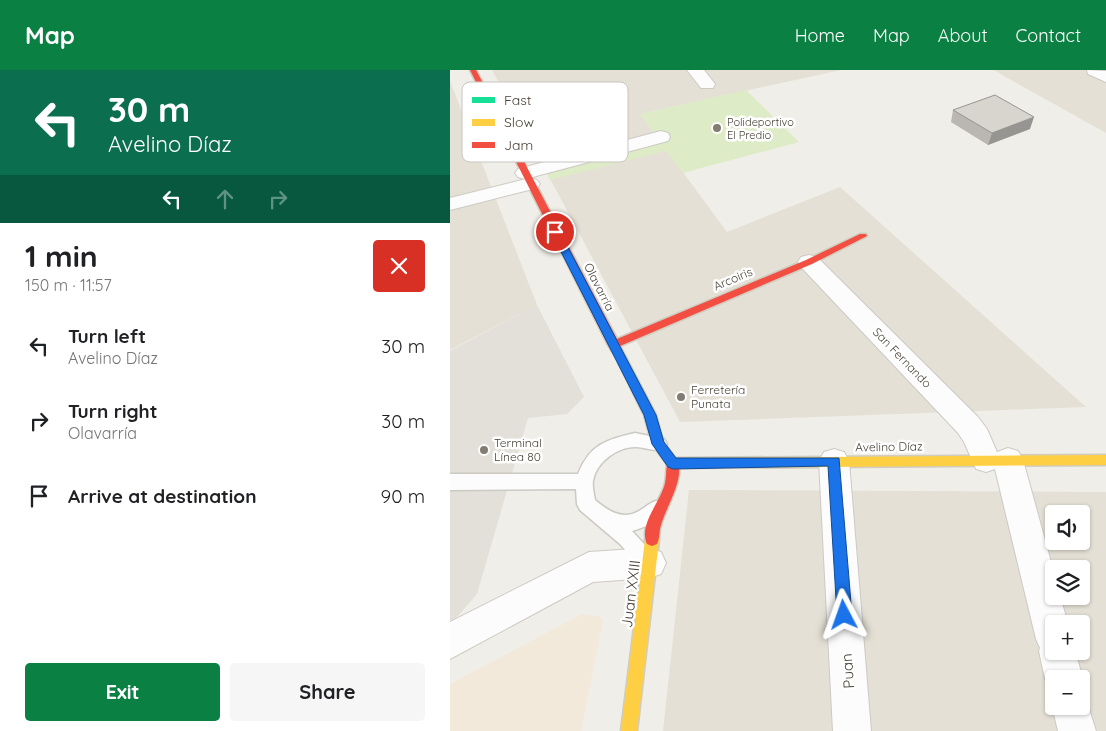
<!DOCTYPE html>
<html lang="en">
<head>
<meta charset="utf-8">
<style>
	:root { --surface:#fff; --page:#f6f6f6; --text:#202124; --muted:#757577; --accent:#0b8043 }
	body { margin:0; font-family:Quicksand,sans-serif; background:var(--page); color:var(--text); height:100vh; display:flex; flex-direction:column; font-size:19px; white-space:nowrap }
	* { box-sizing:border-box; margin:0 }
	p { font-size:16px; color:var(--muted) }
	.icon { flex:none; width:28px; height:28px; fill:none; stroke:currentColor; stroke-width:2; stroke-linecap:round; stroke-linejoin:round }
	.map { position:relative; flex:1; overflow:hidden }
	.panel { display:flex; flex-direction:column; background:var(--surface); width:450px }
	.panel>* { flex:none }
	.top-card { background:#0b6e4f; color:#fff; overflow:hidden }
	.tools { position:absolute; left:595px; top:435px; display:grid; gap:10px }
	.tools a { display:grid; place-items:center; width:45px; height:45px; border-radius:5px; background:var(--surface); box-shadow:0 1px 4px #0004; font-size:25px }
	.pin { position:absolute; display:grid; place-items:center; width:42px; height:42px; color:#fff; margin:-21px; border:2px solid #fff; border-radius:50%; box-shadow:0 1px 5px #0007 }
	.me { position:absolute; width:55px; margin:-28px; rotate:356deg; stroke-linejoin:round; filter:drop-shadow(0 0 4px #0008) }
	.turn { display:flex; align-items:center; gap:18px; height:105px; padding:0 25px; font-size:22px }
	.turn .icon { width:65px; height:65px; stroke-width:2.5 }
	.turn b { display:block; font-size:35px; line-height:42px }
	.lanes { display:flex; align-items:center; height:48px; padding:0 25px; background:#0003; justify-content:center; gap:25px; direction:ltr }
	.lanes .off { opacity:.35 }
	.round { display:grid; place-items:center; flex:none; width:52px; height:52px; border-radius:5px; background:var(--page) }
	.headline { display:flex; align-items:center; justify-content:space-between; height:85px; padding:0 25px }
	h1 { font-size:30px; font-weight:700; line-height:38px }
	.primary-button { display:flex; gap:10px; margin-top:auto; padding:10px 25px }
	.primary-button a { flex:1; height:58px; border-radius:5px; background:var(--accent); color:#fff; font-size:20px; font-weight:700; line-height:58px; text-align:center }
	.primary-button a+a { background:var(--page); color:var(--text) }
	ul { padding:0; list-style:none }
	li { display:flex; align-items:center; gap:15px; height:75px; padding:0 25px }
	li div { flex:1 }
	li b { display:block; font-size:19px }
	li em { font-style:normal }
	header { display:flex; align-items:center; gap:30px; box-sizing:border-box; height:70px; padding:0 25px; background:var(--accent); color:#fff }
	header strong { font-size:24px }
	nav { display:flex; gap:28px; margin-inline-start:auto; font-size:18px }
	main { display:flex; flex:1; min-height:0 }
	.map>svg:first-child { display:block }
	.residential { fill:#e4e0d5; fill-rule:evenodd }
	.commercial { fill:#f3e9da }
	.industrial { fill:#e3dfd9 }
	.green { fill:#ddebc7 }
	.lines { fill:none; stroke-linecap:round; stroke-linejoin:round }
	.lane-casing { stroke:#cccac4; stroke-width:3 }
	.street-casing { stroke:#cccac4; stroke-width:2 }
	.fast-casing { stroke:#d1ccc0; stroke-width:3 }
	.slow-casing { stroke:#d1ccc0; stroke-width:3 }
	.jam-casing { stroke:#d1ccc0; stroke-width:3 }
	.lane { fill:#fdfcfc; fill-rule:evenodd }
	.street { fill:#fdfcfc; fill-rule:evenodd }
	.fast { fill:#16e098; fill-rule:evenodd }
	.slow { fill:#ffcf43; fill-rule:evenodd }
	.jam { fill:#f24e42; fill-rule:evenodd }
	.wall { fill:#bab7b2 }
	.shaded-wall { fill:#979591 }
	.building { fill:#d8d5cf; stroke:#979591 }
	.route { fill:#1a73e8; stroke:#114b97 }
	.poi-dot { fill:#827c73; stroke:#fff; stroke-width:2 }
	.labels { text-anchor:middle; stroke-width:5; stroke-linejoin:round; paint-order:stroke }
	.far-poi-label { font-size:11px; fill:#463f34; stroke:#fff; text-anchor:start }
	.street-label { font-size:12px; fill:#463f34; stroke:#fff }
	.poi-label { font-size:12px; fill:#463f34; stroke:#fff; text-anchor:start }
	.near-street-label { font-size:15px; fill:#463f34; stroke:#fff }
	.key { fill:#fff; stroke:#c8c5c2; stroke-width:1 }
	.key-label { font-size:14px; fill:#463f34 }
</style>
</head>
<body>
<header>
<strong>Map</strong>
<nav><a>Home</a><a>Map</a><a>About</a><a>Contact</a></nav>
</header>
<main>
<section class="panel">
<div class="top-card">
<div class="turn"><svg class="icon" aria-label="left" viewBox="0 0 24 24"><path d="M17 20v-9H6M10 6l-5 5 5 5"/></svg><div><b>30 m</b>Avelino Díaz</div></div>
<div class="lanes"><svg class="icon" aria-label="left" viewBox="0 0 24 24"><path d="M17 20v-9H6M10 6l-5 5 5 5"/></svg><svg class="icon off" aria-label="ahead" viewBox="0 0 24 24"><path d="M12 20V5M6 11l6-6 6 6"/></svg><svg class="icon off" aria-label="right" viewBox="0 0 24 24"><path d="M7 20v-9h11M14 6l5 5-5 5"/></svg></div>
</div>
<div class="headline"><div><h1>1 min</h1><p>150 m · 11:57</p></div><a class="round" style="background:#d93025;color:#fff"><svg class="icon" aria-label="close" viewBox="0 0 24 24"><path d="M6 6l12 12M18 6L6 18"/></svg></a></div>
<ul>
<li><svg class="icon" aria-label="left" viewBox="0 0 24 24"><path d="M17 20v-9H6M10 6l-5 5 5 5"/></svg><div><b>Turn left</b><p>Avelino Díaz</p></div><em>30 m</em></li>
<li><svg class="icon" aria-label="right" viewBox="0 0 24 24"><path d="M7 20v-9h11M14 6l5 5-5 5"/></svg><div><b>Turn right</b><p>Olavarría</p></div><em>30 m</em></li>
<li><svg class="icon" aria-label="arrive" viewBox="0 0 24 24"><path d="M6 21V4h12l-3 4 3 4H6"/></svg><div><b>Arrive at destination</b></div><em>90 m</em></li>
</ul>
<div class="primary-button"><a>Exit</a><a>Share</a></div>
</section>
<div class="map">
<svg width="656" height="661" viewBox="0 0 656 661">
	<rect width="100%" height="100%" fill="#f0eee8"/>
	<g class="residential">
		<path d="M42,0H391L190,44L277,162L390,117L636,337L230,352Z"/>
		<path d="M544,0H656V63L554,6Z"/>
		<path d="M0,11L87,235L0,280Z"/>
		<path d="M239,420L656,422V661H213ZM604,444H631V471H604ZM604,499H631V526H604ZM604,554H631V581H604ZM604,609H631V636H604Z"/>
	</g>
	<path class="commercial" d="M132,544L148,546L153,550L131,661H0V614Z"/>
	<path class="industrial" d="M87,235L134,327L117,344L78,348L27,524L0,555V281Z"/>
	<path class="green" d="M296,20L349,72L233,103L216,81L100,110L95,100L210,71L190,44Z"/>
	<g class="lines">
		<defs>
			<path id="lane" d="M185,363L214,369L217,374L214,379C205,382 197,378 187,377C168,376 146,392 143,411C142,416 144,424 145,430C157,440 172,451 189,441C195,438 199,433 206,431L213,433L215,439C209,452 195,457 182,461L206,487L209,493L206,499L199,502L192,499L170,474L130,440L127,434L126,419L0,420V404H128C140,374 156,370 185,363Z"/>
			<g id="street">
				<path d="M237,0H254L265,14L263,18H251Z"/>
				<path d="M637,0L656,1V12L638,4Z"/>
				<path d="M211,61L218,63L220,67L218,71L75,109L68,107L65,103L68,99Z"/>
				<path d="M80,108L87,110L90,114L87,118L0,140V128Z"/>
				<path d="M359,185L367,187L528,347L537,359L547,382L558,378L568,381L573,390L604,503V526H610L618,554H604V581H625L633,609L631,612V609H604V623L601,622L595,609L589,581L590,578L586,569L545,399L536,402L526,399L514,372L508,363L351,197L348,192L351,187Z"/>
				<path d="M384,379L394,382L399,391L421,661H383L369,391L374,382Z"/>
				<path d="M199,478L211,482L216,493L211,504L199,508L143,512L0,589V552L139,482Z"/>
				<path d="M631,621L634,623L646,661H608L602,636L604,632V636H631Z"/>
			</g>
			<path id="fast" d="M167,276L172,280L206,345L213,372L229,393L227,397L223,398L219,397L202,374L194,345L162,280Z"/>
			<g id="slow">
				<path d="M656,385V395L223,398L219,397L217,393L219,389L223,388Z"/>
				<path d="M202,464L207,466L209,470L187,661H171L195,470L197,466Z"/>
			</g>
			<g id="jam">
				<path d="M20,0H26L167,269L356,190L410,164H416L417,166L362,194L170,276L172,280L171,283H163L158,275Z"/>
				<path d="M223,388L227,389C236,407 216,437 211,455C209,461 210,468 207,474L202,476L197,474C188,454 211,432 215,413C217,405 215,397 219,389Z"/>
			</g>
		</defs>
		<use href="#lane" class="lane-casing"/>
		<use href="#street" class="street-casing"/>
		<use href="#fast" class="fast-casing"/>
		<use href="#slow" class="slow-casing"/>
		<use href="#jam" class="jam-casing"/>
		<use href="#lane" class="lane"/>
		<use href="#street" class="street"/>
		<use href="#fast" class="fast"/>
		<use href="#slow" class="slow"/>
		<use href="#jam" class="jam"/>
	</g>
	<path class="wall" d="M503,40L580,59L538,75L501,52Z"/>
	<path class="shaded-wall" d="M584,47L580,59L538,75L542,63Z"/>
	<path class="building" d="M545,25L584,47L542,63L503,40Z"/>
	<path class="route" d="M105,159L110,162L206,345L214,372L226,388H389L402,545L400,550L394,552L389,550L387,545L378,396L223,399L218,397L202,374L194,345L101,162Z"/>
	<g class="poi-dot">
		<circle cx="267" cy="58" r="5"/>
		<circle cx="231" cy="327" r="5"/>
		<circle cx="34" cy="380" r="5"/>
	</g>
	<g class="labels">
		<g class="far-poi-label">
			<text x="277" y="56">Polideportivo<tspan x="277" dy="13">El Predio</tspan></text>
		</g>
		<g class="street-label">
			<text transform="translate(283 209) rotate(-23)" y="4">Arcoiris</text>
			<text transform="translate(149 217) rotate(63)" y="4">Olavarría</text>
			<text transform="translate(452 288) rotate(46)" y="4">San Fernando</text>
			<text transform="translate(439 377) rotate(-1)" y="4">Avelino Díaz</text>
		</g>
		<g class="poi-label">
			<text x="241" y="324">Ferretería<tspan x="241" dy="14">Punata</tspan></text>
			<text x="44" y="377">Terminal<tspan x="44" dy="14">Línea 80</tspan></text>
		</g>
		<g class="near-street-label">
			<text transform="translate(181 524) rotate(-83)" y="5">Juan XXIII</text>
			<text transform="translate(398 601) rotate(-94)" y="5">Puan</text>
		</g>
	</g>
	<rect x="12" y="12" width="166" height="80" rx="8" class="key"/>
	<rect x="22" y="27" width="23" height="6" fill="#16e098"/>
	<rect x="22" y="49" width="23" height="7" fill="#ffcf43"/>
	<rect x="22" y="72" width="23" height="6" fill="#f24e42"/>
	<g class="key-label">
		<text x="54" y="35">Fast</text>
		<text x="54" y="57">Slow</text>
		<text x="54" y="80">Jam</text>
	</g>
</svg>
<div class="tools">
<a><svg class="icon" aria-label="sound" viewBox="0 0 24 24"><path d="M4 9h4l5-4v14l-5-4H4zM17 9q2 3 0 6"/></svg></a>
<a><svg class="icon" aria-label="layers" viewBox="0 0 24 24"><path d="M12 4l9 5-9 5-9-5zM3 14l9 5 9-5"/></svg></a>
<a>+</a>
<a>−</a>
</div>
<div class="pin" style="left:105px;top:162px;background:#d93025"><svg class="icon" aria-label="arrive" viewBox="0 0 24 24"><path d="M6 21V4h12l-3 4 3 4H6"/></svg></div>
<svg class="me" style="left:394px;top:545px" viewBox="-20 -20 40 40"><path d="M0-17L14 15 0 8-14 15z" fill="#1a73e8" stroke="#fff" stroke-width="4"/></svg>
</div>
</main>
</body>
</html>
